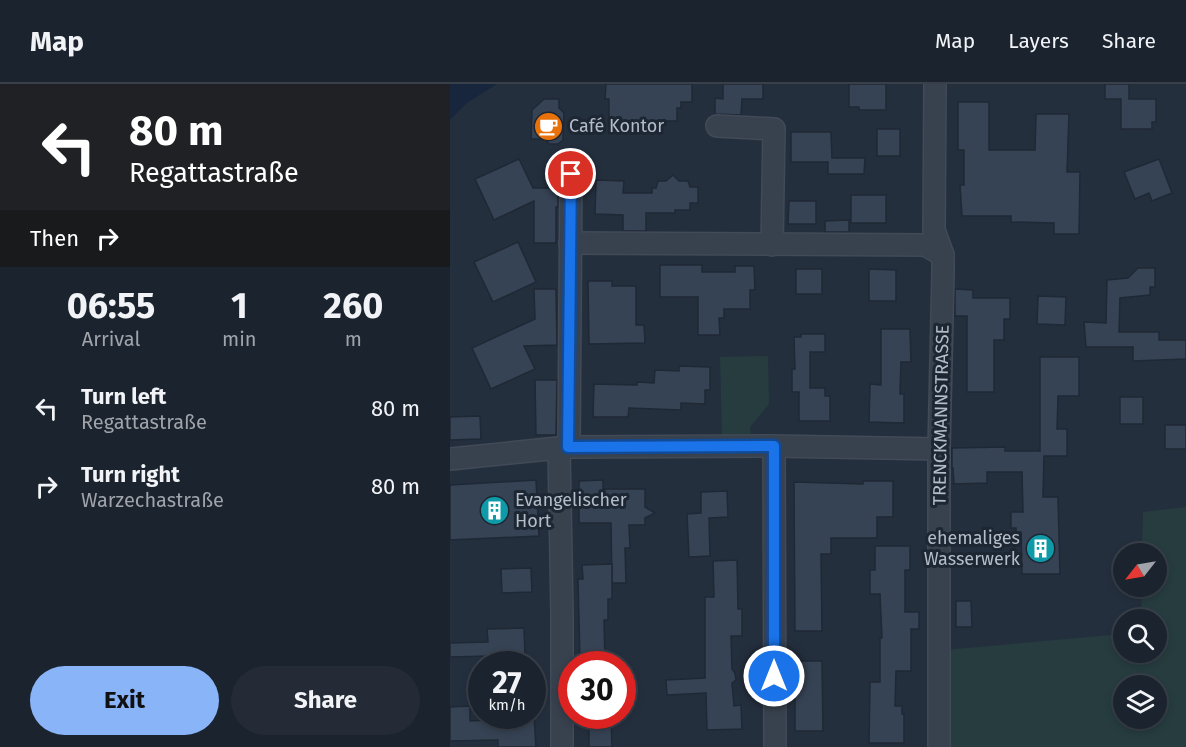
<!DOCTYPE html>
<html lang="en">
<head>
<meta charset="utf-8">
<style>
	:root { --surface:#1b232e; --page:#242b36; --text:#f1f3f6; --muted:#a0a4aa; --line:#39404a; --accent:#8ab4f8 }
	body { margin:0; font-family:"Fira Sans",sans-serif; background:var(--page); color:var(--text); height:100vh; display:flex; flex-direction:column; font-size:22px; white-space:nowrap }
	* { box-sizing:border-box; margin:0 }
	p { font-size:20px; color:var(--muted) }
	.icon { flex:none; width:33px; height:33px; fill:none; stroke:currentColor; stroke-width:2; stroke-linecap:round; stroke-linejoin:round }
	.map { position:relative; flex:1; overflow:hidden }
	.sheet { display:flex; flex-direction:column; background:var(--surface); width:450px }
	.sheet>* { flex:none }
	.top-card { background:#202124; color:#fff; overflow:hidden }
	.needle { width:39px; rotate:239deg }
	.tools { position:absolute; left:663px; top:459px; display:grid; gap:12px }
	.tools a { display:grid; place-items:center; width:54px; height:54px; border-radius:50%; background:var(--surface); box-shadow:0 3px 9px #0003,0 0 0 2px var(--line); font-size:30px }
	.speed { position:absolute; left:18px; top:567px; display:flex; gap:12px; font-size:30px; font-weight:700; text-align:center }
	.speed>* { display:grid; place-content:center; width:78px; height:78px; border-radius:50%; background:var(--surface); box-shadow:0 3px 9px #0003,0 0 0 2px var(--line); line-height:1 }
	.speed small { font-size:15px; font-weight:400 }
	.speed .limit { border:9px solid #d22; background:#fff; color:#111 }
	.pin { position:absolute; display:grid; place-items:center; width:51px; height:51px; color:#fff; margin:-26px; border:3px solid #fff; border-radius:50%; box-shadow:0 2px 6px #0007 }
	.me { position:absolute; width:66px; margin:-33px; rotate:0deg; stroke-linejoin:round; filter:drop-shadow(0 0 4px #0008) }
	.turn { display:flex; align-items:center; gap:21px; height:126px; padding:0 30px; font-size:27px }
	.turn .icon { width:78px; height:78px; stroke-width:2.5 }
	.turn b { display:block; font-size:42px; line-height:51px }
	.then { display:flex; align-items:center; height:57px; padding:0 30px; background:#0003; gap:12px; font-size:22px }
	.eta { display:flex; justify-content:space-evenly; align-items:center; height:102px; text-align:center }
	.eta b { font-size:36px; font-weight:700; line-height:42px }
	.button { display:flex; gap:12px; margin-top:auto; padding:12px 30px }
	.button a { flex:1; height:69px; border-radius:36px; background:var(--accent); color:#111; font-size:24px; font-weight:700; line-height:69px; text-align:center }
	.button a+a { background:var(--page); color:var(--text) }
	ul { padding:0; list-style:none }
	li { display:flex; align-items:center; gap:18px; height:78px; padding:0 30px }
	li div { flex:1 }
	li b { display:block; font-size:22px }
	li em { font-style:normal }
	header { display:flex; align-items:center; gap:36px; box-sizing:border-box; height:84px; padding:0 30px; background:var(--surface); border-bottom:2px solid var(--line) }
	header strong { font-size:28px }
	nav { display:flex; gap:33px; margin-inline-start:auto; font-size:21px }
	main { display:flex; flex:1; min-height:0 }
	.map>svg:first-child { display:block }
	.green { fill:#263c3f; fill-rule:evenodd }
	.water { fill:#17263c }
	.building { fill:#364354; stroke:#1f2835; stroke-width:1.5 }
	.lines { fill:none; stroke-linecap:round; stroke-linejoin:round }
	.minor-casing { stroke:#414a57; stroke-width:24 }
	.minor { stroke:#38414e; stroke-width:21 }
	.route-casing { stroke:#114b97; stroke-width:15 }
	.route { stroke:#1a73e8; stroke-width:10 }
	.labels { text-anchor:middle; stroke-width:6; stroke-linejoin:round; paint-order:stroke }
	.poi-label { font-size:18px; fill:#b4bcc9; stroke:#1d2633; text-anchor:start }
	.street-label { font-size:18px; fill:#b4bcc9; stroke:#1d2633 }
</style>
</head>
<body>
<header>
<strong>Map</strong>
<nav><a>Map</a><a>Layers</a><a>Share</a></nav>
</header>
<main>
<section class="sheet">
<div class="top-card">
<div class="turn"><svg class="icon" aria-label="left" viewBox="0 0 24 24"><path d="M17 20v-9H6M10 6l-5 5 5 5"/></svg><div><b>80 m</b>Regattastraße</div></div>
<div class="then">Then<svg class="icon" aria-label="right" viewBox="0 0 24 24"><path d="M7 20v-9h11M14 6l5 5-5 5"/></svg></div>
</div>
<div class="eta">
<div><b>06:55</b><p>Arrival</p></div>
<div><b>1</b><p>min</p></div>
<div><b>260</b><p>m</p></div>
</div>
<ul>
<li><svg class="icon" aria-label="left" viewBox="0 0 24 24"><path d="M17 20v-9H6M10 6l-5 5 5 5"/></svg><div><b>Turn left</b><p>Regattastraße</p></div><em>80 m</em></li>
<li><svg class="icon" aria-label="right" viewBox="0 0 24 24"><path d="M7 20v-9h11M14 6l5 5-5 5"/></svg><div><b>Turn right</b><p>Warzechastraße</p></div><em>80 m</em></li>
</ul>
<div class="button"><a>Exit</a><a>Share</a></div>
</section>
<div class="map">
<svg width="736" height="663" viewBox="0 0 736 663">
	<rect width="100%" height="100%" fill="#242f3e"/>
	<g class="green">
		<path d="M318,272L319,320L300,343L301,350L272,351L270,273Z"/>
		<path d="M736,423V663H496L495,566L673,550L674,568H706V536L691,535L692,503L706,502V470L692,469L693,428ZM674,602H706V634H674Z"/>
	</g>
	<path class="water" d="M0,0H47L17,19L0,36Z"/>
	<g class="building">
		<path d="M156,0H242V18H231V24H227V37H159V15H155Z"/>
		<path d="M273,0H313V15H292L291,31L265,30V14L273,15Z"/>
		<path d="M399,0H436V26H409V23H399Z"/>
		<path d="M655,0H679V15H706V38H702V45H671V15H655Z"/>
		<path d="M94,15H109V24L114,29L113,56L108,60H99L95,55H81L82,26Z"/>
		<path d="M508,18H539V66H585L586,30H619L617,88H630L629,150H604V139L561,138V132H512L510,101H514V66H508Z"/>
		<rect x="427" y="45" width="23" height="27"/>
		<path d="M341,48H381L382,74H415L414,90H378V78H341Z"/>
		<path d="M69,75L83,104H108V123H106V159H84V117L44,136L25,95Z"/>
		<path d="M709,75L722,109L702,117L699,109L685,115L674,88Z"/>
		<path d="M223,91L229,97H238L240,103H248V119H240V126H225V129H196V147H173V131L145,130L146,96L174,97L173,109H202V104H206L208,97H216Z"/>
		<rect x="401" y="111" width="35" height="28"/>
		<path d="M339,117H366V140H338Z"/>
		<path d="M399,136V148H375V137Z"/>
		<path d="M68,158L86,198L43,218L24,178Z"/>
		<path d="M210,181H252V188H285V182H304L305,206H300V225H274V234H269L270,251H248V213H210Z"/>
		<path d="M688,184H705V203H700V211L670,214L669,248H709V256H736V275L683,277V263H636L634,238L656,239L657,196L678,194Z"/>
		<rect x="346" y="185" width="26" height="25"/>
		<path d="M419,185L446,186V217H419Z"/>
		<path d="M138,197H162V202H186V241H194L195,259L139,260Z"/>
		<path d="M84,205H106L107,261L74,262L85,285L41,305L22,264L85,235Z"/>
		<path d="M505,205L523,206V214H560V235H554V256H544V308H517V232H505Z"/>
		<path d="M588,212L616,213L615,241L587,240Z"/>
		<path d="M431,245H460L461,278H451L450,310H454V339L419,338L420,300L431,301Z"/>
		<path d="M351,250H375V268H360V304H375V312H380V337H349V308H342V285H345L344,253H351Z"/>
		<path d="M590,273H629V312H608L607,345H617V372H594L593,413H608L610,490H572L571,448H566V444H561V428H573L572,388H537V399L504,400L503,384H502V364L555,363V367H590Z"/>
		<path d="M229,282L260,283V306H255V320L231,319V326L179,324L178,333H143L144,300L187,301V298L204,299L205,286L229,287Z"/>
		<path d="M85,296H107L106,351H86Z"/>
		<rect x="670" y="313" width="23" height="27"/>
		<path d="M30,332L31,355L0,356V333Z"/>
		<rect x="715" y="341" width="21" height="24"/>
		<path d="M86,396L89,452L0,456V401Z"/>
		<path d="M153,396V405H195V423L205,429L195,434V441H179L180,464H175L176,499H162L161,439H129V397Z"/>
		<path d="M413,397H443V433H427V454H381V470H371L372,547H345L344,398L413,400Z"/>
		<path d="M277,407L278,433L259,434L260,472L239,473L237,430L251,429V408Z"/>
		<path d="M425,462H460V486H455V528H469V545H461V587H446L445,622H452V630H454V659H419L420,598H430V554H432L430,510H420V486H425Z"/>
		<path d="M287,476L288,525H292V552H281L282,585L285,589L286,596L282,599L284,622L291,621L292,645L257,646L256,609L217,611L216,596L255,594V513H264L263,477Z"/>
		<path d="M162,480V515H158V536H154L155,578H130L128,495H133L132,481Z"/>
		<path d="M81,484L82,508L52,509L51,485Z"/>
		<path d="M506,517H521L522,543H506Z"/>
		<path d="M74,544L75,571L0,573V559L38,558L37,545Z"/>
		<path d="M345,577H372L373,647H345Z"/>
		<path d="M20,622V637L61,635V632H84L86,663H48V656L0,657V623Z"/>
		<path d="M139,632H161L162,663H139Z"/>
	</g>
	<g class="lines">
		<defs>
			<g id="minor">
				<path d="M485,0L484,146L493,171V189L489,365V663"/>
				<path d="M267,42L324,45L322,161"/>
				<path d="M120,159L475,161L493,171"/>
				<path d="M324,362L325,663"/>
				<path d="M119,363L121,90"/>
				<path d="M109,364L112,530V663"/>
				<path d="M0,375L119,363L324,362L489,365"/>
			</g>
		</defs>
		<use href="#minor" class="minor-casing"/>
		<use href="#minor" class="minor"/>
	</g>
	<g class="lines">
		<defs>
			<path id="route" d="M121,90L118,363L324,362V592"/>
		</defs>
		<use href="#route" class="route-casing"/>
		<use href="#route" class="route"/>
	</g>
	<defs>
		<symbol id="cafe-disc" viewBox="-11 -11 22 22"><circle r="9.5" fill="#e8710a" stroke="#1d2633"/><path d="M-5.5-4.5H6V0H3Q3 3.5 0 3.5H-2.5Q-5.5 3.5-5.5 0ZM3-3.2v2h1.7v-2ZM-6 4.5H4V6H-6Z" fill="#fff"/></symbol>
		<symbol id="building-disc" viewBox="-11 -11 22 22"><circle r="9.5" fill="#0f9aa8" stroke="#1d2633"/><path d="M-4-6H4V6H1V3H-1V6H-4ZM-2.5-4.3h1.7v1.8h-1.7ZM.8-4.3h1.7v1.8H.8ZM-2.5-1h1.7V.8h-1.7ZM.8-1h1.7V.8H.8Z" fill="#fff"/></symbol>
	</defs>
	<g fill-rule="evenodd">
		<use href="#cafe-disc" x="82" y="26" width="33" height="33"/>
		<use href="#building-disc" x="28" y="410" width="33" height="33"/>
		<use href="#building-disc" x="574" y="448" width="33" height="33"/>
	</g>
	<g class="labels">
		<g class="poi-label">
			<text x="119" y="48">Café Kontor</text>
			<text x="65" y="422">Evangelischer<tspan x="65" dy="21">Hort</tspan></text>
			<text x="570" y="460" text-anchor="end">ehemaliges<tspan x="570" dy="21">Wasserwerk</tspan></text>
		</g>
		<g class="street-label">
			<text transform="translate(491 331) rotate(-89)" y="6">TRENCKMANNSTRASSE</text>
		</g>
	</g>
</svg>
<div class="tools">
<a><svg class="needle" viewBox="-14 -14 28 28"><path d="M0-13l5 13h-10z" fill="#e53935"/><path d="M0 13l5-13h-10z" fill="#a0a4aa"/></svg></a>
<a><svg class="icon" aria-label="search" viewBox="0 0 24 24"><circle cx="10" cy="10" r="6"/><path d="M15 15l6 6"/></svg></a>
<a><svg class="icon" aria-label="layers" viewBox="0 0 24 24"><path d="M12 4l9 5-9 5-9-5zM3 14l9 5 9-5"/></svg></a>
</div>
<div class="speed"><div>27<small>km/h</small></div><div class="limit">30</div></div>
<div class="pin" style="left:121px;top:90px;background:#d93025"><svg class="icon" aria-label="arrive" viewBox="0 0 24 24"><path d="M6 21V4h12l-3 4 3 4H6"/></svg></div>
<svg class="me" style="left:324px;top:592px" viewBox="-20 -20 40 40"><circle r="17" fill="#1a73e8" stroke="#fff" stroke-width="3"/><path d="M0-11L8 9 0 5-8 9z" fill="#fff"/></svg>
</div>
</main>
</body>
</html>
